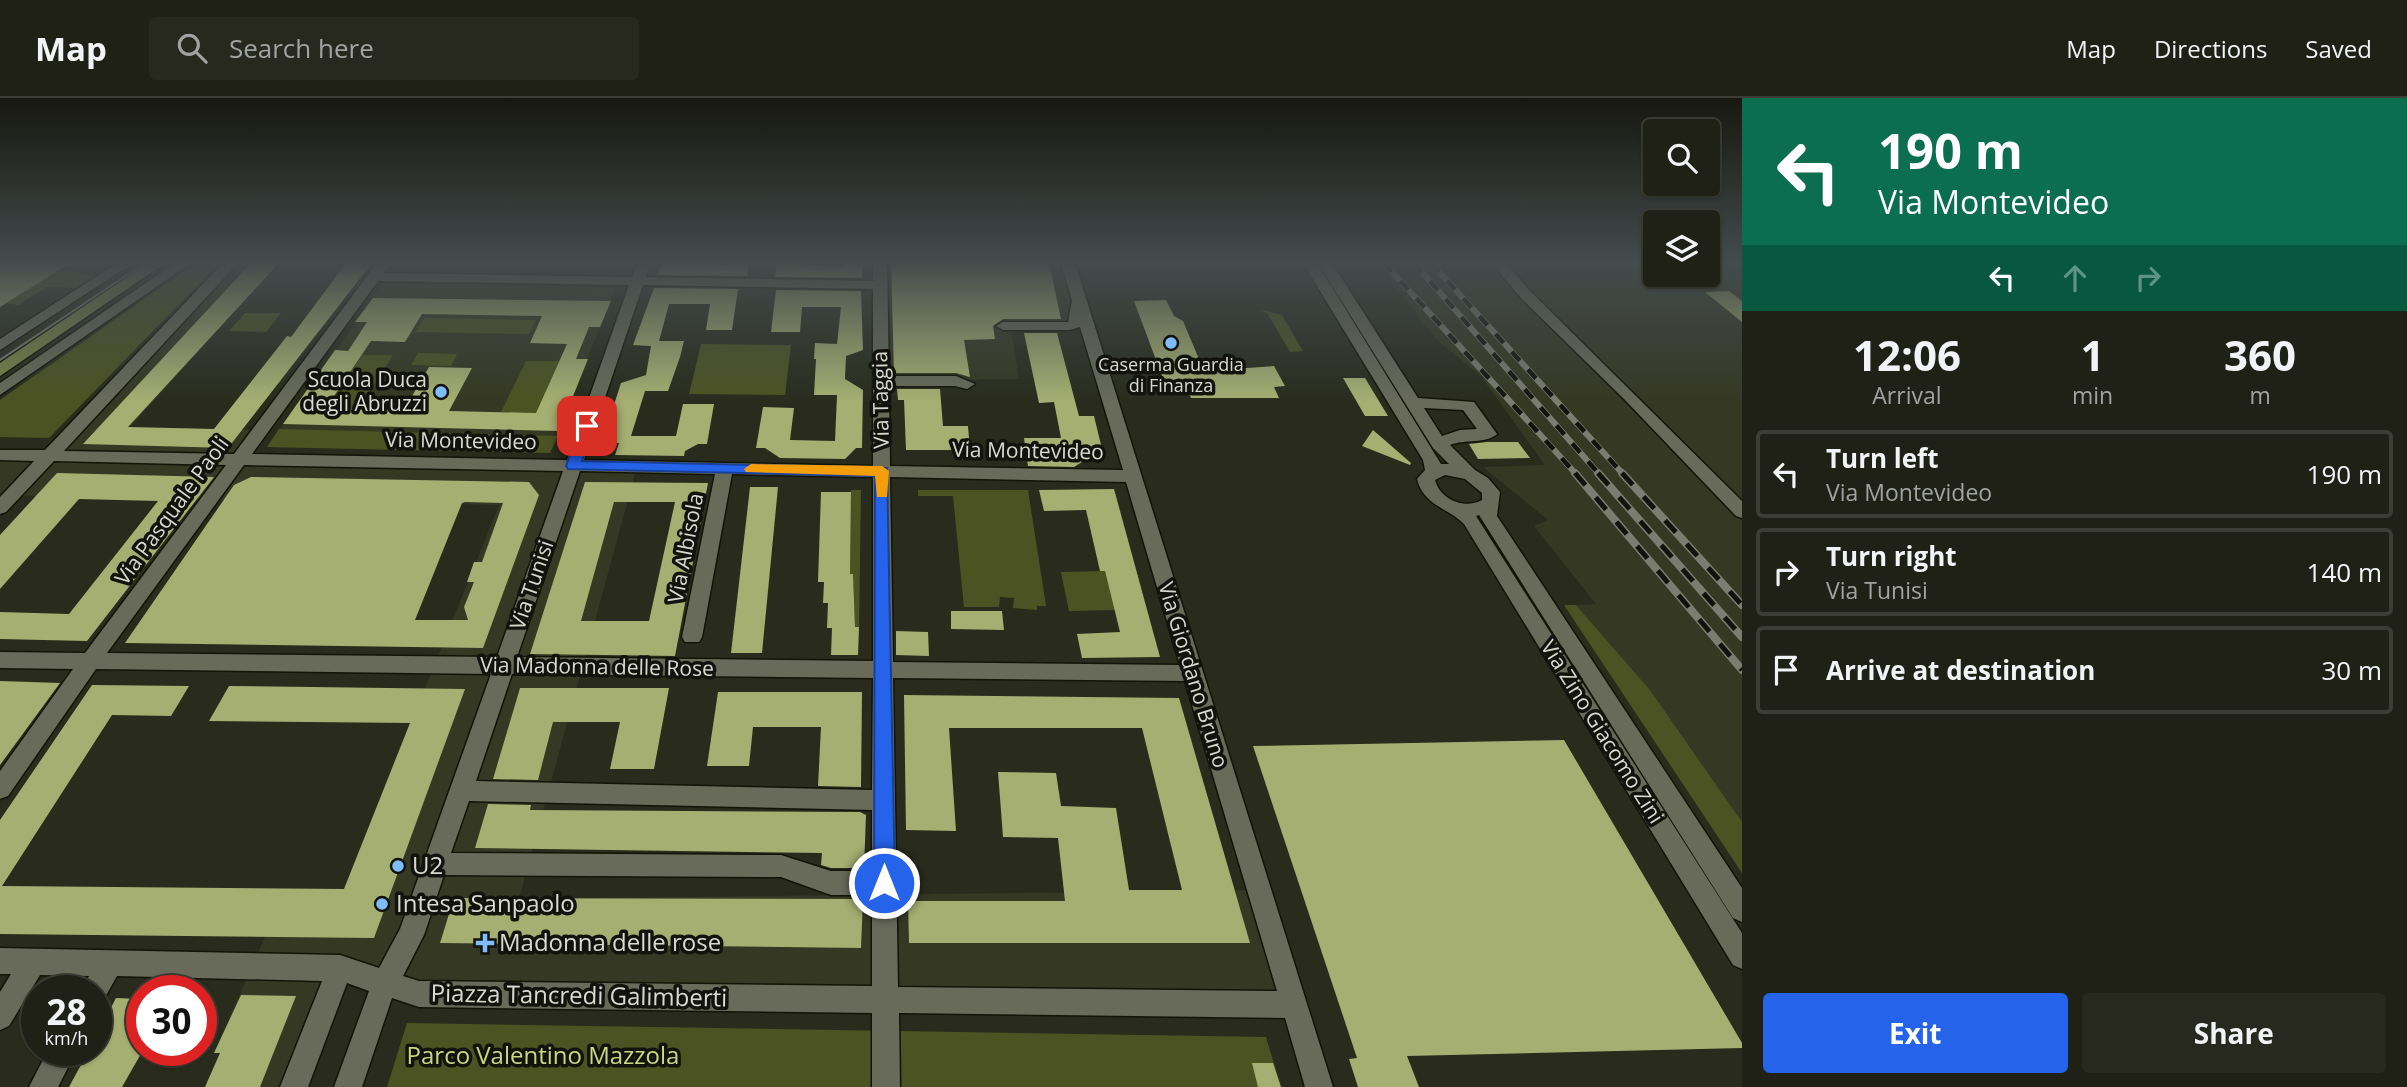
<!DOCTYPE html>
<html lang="en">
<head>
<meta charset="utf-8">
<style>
	:root { --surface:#1f2116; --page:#27291f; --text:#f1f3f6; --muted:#a1a3a1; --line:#3c3e35; --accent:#2563eb }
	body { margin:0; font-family:"Open Sans",sans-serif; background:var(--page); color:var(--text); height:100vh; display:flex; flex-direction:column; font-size:26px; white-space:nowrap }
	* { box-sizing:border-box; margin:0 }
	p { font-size:23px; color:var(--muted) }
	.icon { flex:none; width:38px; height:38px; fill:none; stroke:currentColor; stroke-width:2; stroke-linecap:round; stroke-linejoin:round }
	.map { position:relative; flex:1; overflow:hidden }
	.sheet { display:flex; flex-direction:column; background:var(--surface); width:665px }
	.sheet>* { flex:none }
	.hud { background:#0b6e4f; color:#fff; overflow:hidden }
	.buttons { position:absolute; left:1643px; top:21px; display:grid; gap:14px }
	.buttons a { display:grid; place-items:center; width:77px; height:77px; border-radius:7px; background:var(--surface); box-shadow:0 2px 5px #0004,0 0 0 2px var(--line); font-size:35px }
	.speed { position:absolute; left:21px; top:877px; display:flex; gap:14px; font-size:35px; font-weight:700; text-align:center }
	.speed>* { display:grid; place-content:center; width:91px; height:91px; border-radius:50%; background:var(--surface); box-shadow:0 2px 5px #0004,0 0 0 2px var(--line); line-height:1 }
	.speed small { font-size:18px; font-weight:400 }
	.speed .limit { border:10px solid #d22; background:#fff; color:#111 }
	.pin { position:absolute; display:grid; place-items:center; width:60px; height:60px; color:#fff; margin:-30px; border-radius:14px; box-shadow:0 4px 10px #0006 }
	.me { position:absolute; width:77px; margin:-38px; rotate:0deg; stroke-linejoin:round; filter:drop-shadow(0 0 5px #0008) }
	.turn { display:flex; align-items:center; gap:24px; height:147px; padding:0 21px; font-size:32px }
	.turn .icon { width:91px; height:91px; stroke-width:2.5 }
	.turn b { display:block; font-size:49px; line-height:60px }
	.lanes { display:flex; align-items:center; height:66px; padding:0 21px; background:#0003; justify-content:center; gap:35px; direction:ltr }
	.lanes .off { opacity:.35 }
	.eta { display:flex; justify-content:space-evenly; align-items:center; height:119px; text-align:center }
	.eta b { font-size:42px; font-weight:700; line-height:49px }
	.primary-button { display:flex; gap:14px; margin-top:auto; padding:14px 21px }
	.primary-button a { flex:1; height:80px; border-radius:7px; background:var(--accent); color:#fff; font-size:28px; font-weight:700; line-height:80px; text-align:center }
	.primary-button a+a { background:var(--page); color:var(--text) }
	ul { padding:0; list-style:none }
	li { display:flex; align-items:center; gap:21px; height:88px; margin:0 14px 10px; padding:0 7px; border:4px solid var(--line); border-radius:7px }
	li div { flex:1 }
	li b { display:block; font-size:26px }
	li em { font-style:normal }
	header { display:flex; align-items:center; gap:42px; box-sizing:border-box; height:98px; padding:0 35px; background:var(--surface); border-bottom:2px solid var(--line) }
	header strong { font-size:33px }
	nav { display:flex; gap:38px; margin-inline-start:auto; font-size:24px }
	.search { width:490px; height:63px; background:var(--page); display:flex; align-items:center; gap:18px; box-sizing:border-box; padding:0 24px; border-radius:7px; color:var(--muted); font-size:26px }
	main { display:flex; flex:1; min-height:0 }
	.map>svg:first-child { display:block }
	.built { fill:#353823 }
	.green { fill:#4c5322 }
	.building { fill:#a5af72; fill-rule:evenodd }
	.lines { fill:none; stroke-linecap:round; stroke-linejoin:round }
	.minor-casing { stroke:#121407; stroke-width:3 }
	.major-casing { stroke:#121407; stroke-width:3 }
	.minor { fill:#686b5a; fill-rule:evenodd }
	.major { fill:#7b8448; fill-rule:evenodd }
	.tram { stroke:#7b7d71; stroke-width:2 }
	.rail-far1-casing { stroke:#7b7d71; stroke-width:6 }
	.rail-casing { stroke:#7b7d71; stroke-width:8 }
	.rail-far1 { stroke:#12130d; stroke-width:4.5; stroke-dasharray:12; stroke-linecap:butt }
	.rail { stroke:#12130d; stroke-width:5; stroke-dasharray:16; stroke-linecap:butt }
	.route { fill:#2563eb; stroke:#184099; stroke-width:2 }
	.slow { fill:#f59e0b }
	.poi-dot { fill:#7fbdfa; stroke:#12130d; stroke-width:2.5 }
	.labels { text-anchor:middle; stroke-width:7; stroke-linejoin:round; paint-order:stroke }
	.far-poi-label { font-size:18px; fill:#d8dad1; stroke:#12130d }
	.poi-label { font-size:21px; fill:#d8dad1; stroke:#12130d; text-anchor:end }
	.street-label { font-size:21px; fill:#d8dad1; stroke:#12130d }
	.near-poi-label { font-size:24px; fill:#d8dad1; stroke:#12130d; text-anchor:start }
	.near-street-label { font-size:24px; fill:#d8dad1; stroke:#12130d }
	.near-park-label { font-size:24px; fill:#c9d780; stroke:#12130d }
</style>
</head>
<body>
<header>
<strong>Map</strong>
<div class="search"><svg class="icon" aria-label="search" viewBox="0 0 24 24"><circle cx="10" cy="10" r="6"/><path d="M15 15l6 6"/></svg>Search here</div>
<nav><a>Map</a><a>Directions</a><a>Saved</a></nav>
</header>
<main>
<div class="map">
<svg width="1742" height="989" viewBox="0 0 1742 989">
	<rect width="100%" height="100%" fill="#292c1d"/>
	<g class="built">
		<path d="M231,165H278L130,329L260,332L239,361L637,369L519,801L1259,792L1294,907L385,884L333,887L294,989H205L220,955H214L286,791H344L499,407L0,397V357L49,358Z"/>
		<path d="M599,165H685L749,168L745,185L577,182L583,169L608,170L610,167Z"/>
		<path d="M889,165H1066L1084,232L1011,231L1019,281L888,283Z"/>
		<path d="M1376,165H1655L1656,177H1708V165H1742V724L1650,592L1576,507L1596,506L1534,428L1548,422L1483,369L1545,367L1480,277L1437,242Z"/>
		<path d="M383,186L615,191L550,355L267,349Z"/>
	</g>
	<g class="green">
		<path d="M196,165H219L49,340L0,339V302Z"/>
		<path d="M60,171L95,178L77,190L47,189L18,207L6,205Z"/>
		<path d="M1257,211L1282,217L1303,253L1290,254L1267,215Z"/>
		<path d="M245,215H281L266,234L229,233Z"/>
		<path d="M424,220L536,222L529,236L415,234Z"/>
		<path d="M701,246L791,247L785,297L689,296Z"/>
		<path d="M418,255L457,256L451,268L411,267Z"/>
		<path d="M362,257H393L359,311L326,310Z"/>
		<path d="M526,263H559L536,315L501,314Z"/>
		<path d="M279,331L558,338L550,355L267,349Z"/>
		<path d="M851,392H861L859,529H855L853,477L850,476Z"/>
		<path d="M918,392H1028L1046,508H1037V512L1013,510L1014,500L1000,499L999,509H964L953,398H918Z"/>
		<path d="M1105,473L1115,512L1069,513L1061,474Z"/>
		<path d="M1564,507H1576L1650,592L1742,724V775Z"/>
		<path d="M407,925L1266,939L1281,989H387Z"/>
	</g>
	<g class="building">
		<path d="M0,165H70L0,209Z"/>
		<path d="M251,165H279L128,329L214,331L287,238L291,239L346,165H372L228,350L83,346Z"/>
		<path d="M662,165L727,167L749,165L747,178L658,177Z"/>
		<path d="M777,165L842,169V165H862V180L775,179Z"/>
		<path d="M891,165H1049L1061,221H1003L993,228L995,241L964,242L970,279L956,275H894Z"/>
		<path d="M654,190L738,191L732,232H706L710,206H669L659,243H684L680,259L668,293H645L631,338H676L683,306H714L707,346H698L685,353L684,358L615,357L619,345L602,344L621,285L646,277L651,248L633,247Z"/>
		<path d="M776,192L861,193L863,252L846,258L845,281L863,292L862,350H856L845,361L780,360L765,350H756L763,309L794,310L790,342L835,343L837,297H814L816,261H814L815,245L837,246L841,209H802L800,234H771Z"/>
		<path d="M1729,193L1742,203V224L1705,194Z"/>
		<path d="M373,200L611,203L600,229H589L576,261H588L559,333L283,326L335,252L348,253L367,224H355ZM422,216L542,218L530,245L567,246L536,315L449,313L472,270L429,269L404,312L326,310L371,243L405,244Z"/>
		<path d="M1166,202L1174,218L1183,223L1204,273L1274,268L1285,288L1274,289L1279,300H1191L1186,286H1165L1134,203Z"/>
		<path d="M1024,235H1057L1079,318H1094L1102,351L1074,369L1028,368L1024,340H1061L1054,304L1039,305Z"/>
		<path d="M1343,280H1365L1388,318H1365Z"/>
		<path d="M897,291H940L943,328H968L970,352H906L904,302H898Z"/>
		<path d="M1373,332L1411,365L1410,367L1362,348Z"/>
		<path d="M1487,344H1518L1530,360L1478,361L1469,346Z"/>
		<path d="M57,375L214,379L87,543L0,541V514L69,516L158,403L79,401L0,491V437Z"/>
		<path d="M251,379L529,384L539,397L483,550L125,545L234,387ZM465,404L503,405L482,464H474L467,484H474L464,509L468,522H415L462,405Z"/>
		<path d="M585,384L708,385L675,558L530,556ZM614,404H675L649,523H581Z"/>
		<path d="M750,389H778L762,555H731Z"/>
		<path d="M1114,391L1160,559L1082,560L1077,536L1120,534L1105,473H1100L1086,412L1044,413L1039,392Z"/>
		<path d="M821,394H851L850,476H853L855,529H859L858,557H831L832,530H827L828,505H823L824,484H818Z"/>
		<path d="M951,513H1002L1004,532L951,531Z"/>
		<path d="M896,533L928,534L929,558L896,557Z"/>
		<path d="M0,583L60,585L0,667Z"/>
		<path d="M92,587L189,588L171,618L112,617L2,788L344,791L410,625L209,623L229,588L465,591L374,840L0,836V722Z"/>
		<path d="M520,590H669L654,671H610L620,624H553L538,682L493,681Z"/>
		<path d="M718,594H862L861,689L818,688L821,629H753L749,668H707Z"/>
		<path d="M904,597L1179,600L1250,845H909L908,803H1065L1058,740L1003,739L998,674L1056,675L1061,708L1116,710L1129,792H1182L1142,630H949L956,733L906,732Z"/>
		<path d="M1564,642L1742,945V950L1407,958L1419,989H1358L1349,961L1357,960L1253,648Z"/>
		<path d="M488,706L531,707L530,712L860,714L866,717L864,770H831L821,767L822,755L475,750Z"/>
		<path d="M454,800L863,801L861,850L440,845Z"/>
		<path d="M241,897L296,898L260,989H205L220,955H214Z"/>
		<path d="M116,900L142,901V954L122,989H69L89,952H96V938Z"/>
		<path d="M1252,965H1273L1281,989H1258Z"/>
	</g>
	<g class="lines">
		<defs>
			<g id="minor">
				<path d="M117,165H133L0,252V241Z"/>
				<path d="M175,165H191L0,297V285Z"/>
				<path d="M223,165H238L64,353L234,356L377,165H391L383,175L632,179L637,165H651L646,179L873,183V165H887L889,278H956L975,286L967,291L955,288H889L890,368L1123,372L1080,229L1070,232H1003L996,228L1003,224H1068L1072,202L1061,165H1075L1333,989H1305L1285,920L899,915L900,989H872V915L419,909L392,900L362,989H334L369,893L347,885L308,989H280L322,883L117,878L104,901L96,905V892H82L89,878L40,877L9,928L0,932V894L11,876H0V850L340,857L379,870L400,831L491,576L96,571L8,698L0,701V673L73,571L0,570V554L85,555L226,367L54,363L6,414L0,416V399L34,363L0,362V352H45ZM378,183L629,187L567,362L252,356ZM643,187L873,191V368L584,362ZM244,367L563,373L497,559L107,555ZM580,373L715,376L682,539L685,544H699L702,539L732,376L873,379V563L517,559ZM890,379L1126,384L1180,567L893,564ZM512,576L873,580L872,692L476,683ZM893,580L1185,583L1277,893L898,889ZM469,703L872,712V773H831L781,757L451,755ZM444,777L781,779L831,797H872V888L419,883L403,878L424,837Z"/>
				<path d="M1303,165H1317L1441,366H1449L1433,350L1318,165H1332L1418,300L1474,304L1497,336C1487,346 1464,341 1450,347L1475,372L1488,380L1500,394L1497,418L1742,790V824L1733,820L1479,417L1476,418L1742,835V871L1733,867L1464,426C1447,409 1424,408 1417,381L1425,372L1423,362ZM1424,310L1463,312L1477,331L1460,332L1442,338ZM1445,377L1465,381L1482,395V402C1464,412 1440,401 1435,382Z"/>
				<path d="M1492,165H1506L1530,193L1742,403V420L1736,418L1625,302L1520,199Z"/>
				<path d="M48,952H77L58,989H29Z"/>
			</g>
			<path id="major" d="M148,165H165L0,278V265Z"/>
		</defs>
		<use href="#minor" class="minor-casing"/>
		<use href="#major" class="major-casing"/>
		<use href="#minor" class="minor"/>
		<use href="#major" class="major"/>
		<path class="tram" d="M0,262L145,165"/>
		<defs>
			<g id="rail-far1">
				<path d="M1384,165L1576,376"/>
				<path d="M1414,165L1599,376"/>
				<path d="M1431,165L1623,376"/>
			</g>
			<g id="rail">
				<path d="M1575,375L1742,572"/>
				<path d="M1598,375L1742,539"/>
				<path d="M1622,375L1742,507"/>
			</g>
		</defs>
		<use href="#rail-far1" class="rail-far1-casing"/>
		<use href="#rail" class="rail-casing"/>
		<use href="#rail-far1" class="rail-far1"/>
		<use href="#rail" class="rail"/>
	</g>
	<linearGradient id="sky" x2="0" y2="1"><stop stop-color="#171810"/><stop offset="0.54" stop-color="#434b4c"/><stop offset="1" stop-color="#434b4c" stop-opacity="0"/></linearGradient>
	<rect width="1742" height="304" fill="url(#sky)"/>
	<path class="route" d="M587,324L594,328L582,363L887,370L895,785L892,792L884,795L877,792L874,785L875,378L568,371L566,368L580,328Z"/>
	<path class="slow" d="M751,366L882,368L889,373L887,399H877L875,378L746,374L744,371Z"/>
	<g class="poi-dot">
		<circle cx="1171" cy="245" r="7"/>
		<circle cx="441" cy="294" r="7"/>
		<circle cx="398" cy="768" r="7"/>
		<circle cx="382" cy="806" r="7"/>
		<path d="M481.5 834.5h7v7h7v7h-7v7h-7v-7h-7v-7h7z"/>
	</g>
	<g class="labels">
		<g class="far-poi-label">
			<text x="1171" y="273">Caserma Guardia<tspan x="1171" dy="21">di Finanza</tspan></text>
		</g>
		<g class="poi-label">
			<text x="427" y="289">Scuola Duca<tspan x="427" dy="24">degli Abruzzi</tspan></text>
		</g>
		<g class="street-label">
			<text transform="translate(881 302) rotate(-91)" y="7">Via Taggia</text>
			<text transform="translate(461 343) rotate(1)" y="7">Via Montevideo</text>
			<text transform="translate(1028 353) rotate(1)" y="7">Via Montevideo</text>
			<text transform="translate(172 413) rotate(-54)" y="7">Via Pasquale Paoli</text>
			<text transform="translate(686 450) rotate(-79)" y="7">Via Albisola</text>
			<text transform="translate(532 487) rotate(-71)" y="7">Via Tunisi</text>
			<text transform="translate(597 569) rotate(1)" y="7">Via Madonna delle Rose</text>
			<text transform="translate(1193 577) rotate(73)" y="7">Via Giordano Bruno</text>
			<text transform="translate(1602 634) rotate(58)" y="7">Via Zino Giacomo Zini</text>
		</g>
		<g class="near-poi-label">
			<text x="412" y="776">U2</text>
			<text x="396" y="814">Intesa Sanpaolo</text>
			<text x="499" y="853">Madonna delle rose</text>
		</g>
		<g class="near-street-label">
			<text transform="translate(579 898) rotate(1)" y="8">Piazza Tancredi Galimberti</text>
		</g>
		<g class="near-park-label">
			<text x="543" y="966">Parco Valentino Mazzola</text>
		</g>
	</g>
</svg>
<div class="buttons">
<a><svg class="icon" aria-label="search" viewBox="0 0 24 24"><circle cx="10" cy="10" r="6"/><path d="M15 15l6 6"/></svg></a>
<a><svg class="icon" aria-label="layers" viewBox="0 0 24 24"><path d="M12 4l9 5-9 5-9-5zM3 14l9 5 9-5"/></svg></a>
</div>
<div class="speed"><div>28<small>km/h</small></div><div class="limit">30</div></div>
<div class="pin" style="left:587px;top:328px;background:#d93025"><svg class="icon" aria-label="arrive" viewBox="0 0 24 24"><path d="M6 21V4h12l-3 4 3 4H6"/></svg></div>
<svg class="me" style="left:884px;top:785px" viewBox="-20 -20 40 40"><circle r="17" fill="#2563eb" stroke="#fff" stroke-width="3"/><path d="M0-11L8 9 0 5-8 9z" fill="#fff"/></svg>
</div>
<section class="sheet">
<div class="hud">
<div class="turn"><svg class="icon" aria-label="left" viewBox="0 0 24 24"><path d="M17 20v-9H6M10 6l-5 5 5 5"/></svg><div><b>190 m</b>Via Montevideo</div></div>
<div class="lanes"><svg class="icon" aria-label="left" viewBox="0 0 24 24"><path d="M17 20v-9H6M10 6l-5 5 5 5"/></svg><svg class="icon off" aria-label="ahead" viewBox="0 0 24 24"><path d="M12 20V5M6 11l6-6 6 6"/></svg><svg class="icon off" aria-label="right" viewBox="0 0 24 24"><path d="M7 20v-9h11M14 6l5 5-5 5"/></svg></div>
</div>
<div class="eta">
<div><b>12:06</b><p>Arrival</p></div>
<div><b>1</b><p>min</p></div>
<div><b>360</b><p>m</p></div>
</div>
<ul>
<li><svg class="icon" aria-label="left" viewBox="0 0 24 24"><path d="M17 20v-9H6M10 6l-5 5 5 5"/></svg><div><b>Turn left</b><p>Via Montevideo</p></div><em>190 m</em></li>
<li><svg class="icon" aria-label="right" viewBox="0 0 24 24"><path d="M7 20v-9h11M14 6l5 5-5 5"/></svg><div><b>Turn right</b><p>Via Tunisi</p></div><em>140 m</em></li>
<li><svg class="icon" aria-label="arrive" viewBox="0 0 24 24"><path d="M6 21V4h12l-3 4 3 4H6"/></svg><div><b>Arrive at destination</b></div><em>30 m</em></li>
</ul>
<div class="primary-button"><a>Exit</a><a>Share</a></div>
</section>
</main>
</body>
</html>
